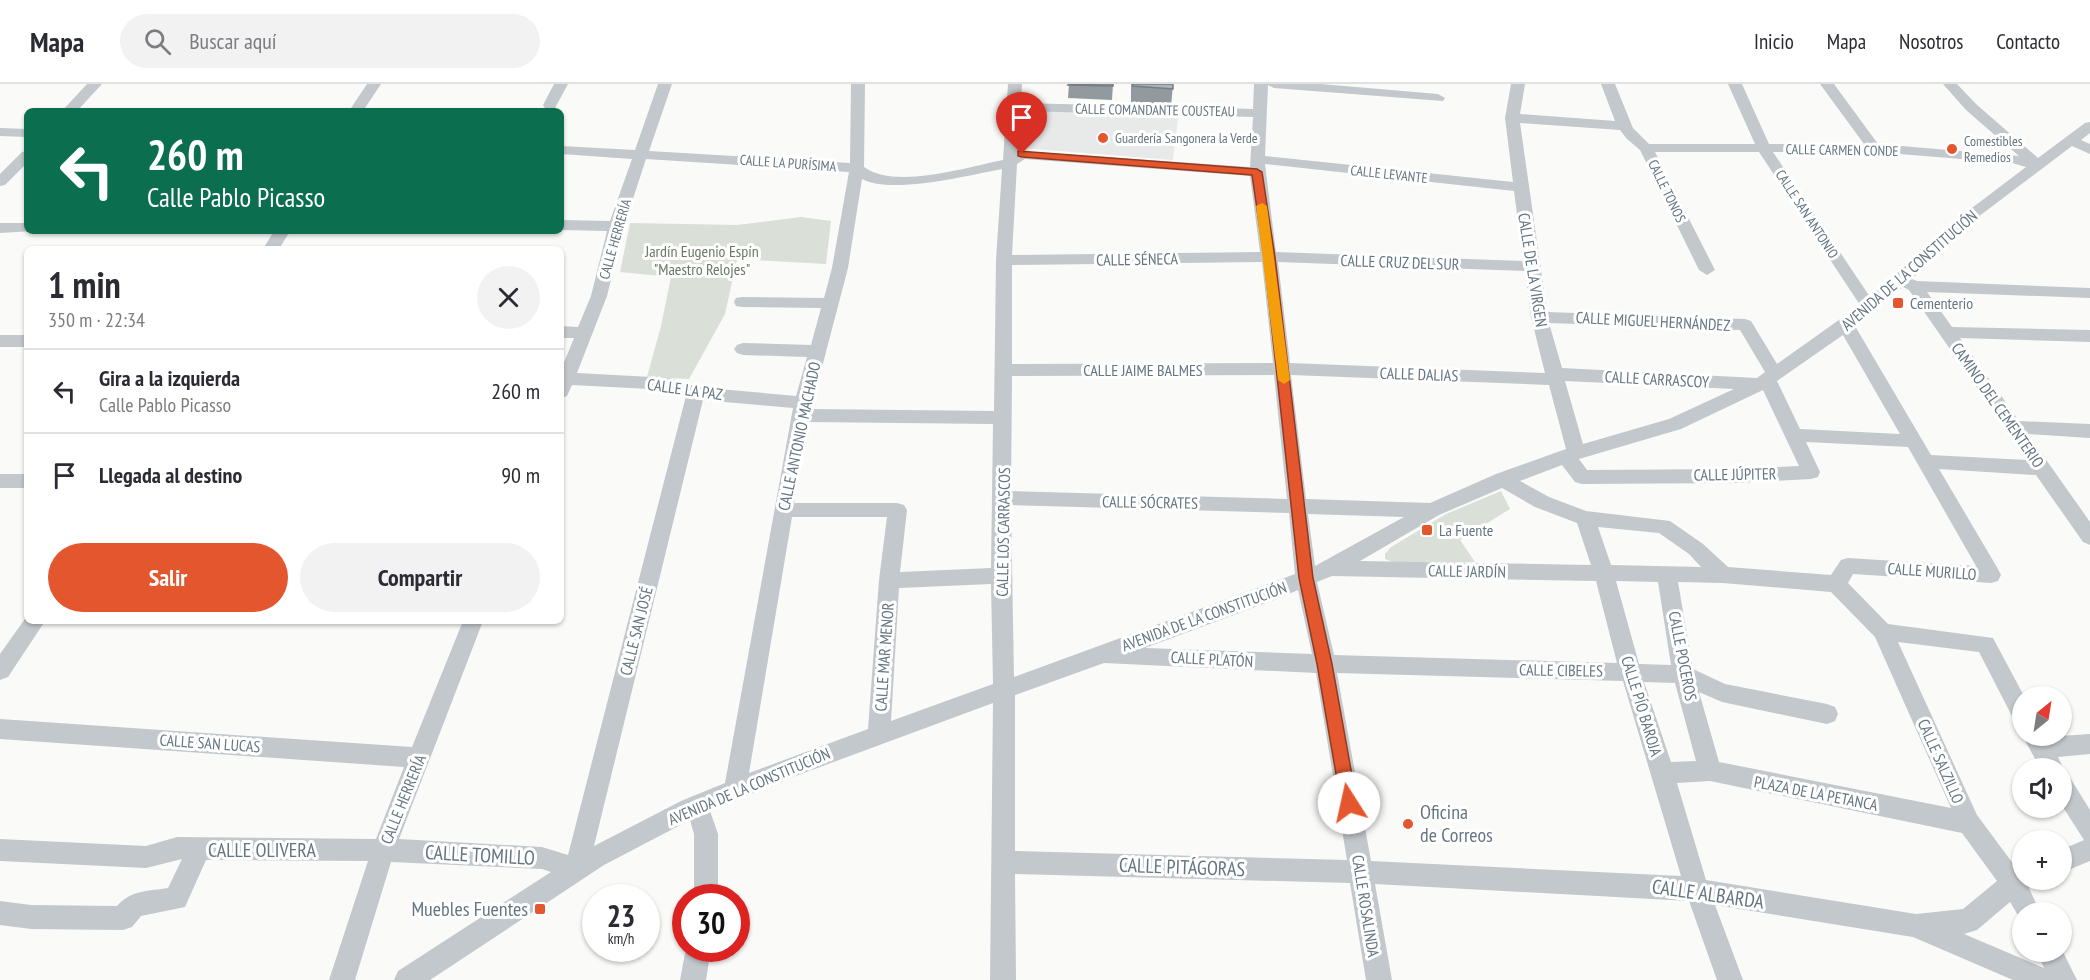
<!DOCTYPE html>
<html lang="es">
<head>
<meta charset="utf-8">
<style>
	:root { --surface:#fff; --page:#f2f2f3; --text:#2b2b33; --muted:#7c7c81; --line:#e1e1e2; --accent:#e4572e }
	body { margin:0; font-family:"PT Sans Narrow",sans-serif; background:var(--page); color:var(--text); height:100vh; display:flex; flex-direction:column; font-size:22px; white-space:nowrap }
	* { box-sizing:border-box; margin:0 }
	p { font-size:20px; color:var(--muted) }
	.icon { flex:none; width:33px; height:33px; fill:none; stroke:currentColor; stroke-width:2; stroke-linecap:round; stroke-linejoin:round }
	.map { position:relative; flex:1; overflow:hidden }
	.sheet { position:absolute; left:24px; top:162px; width:540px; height:378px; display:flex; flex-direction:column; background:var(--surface); border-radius:9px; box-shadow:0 2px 4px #0004 }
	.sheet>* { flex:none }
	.hud { position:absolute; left:24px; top:24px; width:540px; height:126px; border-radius:9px; box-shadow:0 2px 4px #0004; background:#0b6e4f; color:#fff; overflow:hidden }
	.needle { width:39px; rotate:30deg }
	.fabs { position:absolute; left:2012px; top:602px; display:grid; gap:12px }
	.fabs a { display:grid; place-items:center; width:60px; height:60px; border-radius:50%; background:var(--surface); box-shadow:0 2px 4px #0004; font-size:30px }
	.speed { position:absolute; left:582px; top:800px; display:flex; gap:12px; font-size:30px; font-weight:700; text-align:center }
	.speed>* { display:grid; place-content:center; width:78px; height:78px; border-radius:50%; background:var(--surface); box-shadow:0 2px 4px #0004; line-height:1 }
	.speed small { font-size:15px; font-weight:400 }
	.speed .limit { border:9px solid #d22; background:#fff; color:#111 }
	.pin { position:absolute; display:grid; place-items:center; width:51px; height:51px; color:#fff; margin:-62px -26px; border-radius:50% 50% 50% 0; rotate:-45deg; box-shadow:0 0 6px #0007 }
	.pin .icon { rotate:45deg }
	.me { position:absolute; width:66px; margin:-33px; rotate:350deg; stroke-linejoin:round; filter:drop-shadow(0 0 4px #0008) }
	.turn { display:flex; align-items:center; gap:21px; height:126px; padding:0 24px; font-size:27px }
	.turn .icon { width:78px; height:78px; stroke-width:2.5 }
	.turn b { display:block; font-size:42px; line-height:51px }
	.round { display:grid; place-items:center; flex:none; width:63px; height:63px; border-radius:32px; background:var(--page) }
	.summary { display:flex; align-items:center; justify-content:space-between; height:102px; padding:0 24px }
	h1 { font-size:36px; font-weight:700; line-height:45px }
	.cta { display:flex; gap:12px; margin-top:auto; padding:12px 24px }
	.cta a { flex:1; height:69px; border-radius:36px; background:var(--accent); color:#fff; font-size:24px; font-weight:700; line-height:69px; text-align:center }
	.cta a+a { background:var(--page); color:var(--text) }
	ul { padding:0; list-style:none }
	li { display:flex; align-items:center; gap:18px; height:84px; padding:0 24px; border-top:2px solid var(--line) }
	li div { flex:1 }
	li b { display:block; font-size:22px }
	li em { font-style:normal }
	header { display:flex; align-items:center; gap:36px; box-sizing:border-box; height:84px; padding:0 30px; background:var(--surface); border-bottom:2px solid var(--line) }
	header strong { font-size:28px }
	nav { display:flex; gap:33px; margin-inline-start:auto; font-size:21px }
	.search { width:420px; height:54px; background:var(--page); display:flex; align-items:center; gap:15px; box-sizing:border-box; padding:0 21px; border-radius:33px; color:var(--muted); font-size:22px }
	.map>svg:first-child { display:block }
	.built { fill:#e8e9e9 }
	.green { fill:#dadfd7 }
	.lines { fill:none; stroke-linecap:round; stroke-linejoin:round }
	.street { fill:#c3c8cc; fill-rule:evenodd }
	.wall { fill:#929a9f }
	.building { fill:#aab3b9; stroke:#777d82; stroke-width:1.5 }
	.route { fill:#e4572e; stroke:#94391e; stroke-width:1.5 }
	.slow { fill:#f59e0b }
	.poi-dot { fill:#e4572e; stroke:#fff; stroke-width:2 }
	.labels { text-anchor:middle; stroke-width:6; stroke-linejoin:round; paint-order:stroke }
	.far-street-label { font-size:14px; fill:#657683; stroke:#fff }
	.far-poi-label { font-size:14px; fill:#657683; stroke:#fff; text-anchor:start }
	.park-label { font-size:16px; fill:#687a64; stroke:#fff }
	.street-label { font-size:16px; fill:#657683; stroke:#fff }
	.poi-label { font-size:16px; fill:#657683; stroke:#fff; text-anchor:start }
	.near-poi-label { font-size:20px; fill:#657683; stroke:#fff; text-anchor:start }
	.near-street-label { font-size:20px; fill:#657683; stroke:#fff }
</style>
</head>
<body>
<header>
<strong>Mapa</strong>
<div class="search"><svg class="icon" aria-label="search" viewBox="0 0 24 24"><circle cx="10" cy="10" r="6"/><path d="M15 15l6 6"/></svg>Buscar aquí</div>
<nav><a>Inicio</a><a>Mapa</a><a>Nosotros</a><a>Contacto</a></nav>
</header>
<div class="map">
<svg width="2090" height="896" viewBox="0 0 2090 896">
	<rect width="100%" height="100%" fill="#fafaf8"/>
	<path class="built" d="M1014,23L1179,27L1173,76L1021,64Z"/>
	<g class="green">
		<path d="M801,133L831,137L826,180L737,175L725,230L689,295L647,293L661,242L671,193L620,188L630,139L737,141Z"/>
		<path d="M1501,407L1510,425L1460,456L1475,478H1393L1385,475V470L1391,463L1446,430Z"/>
	</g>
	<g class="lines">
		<g class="street">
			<path d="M87,0H102L77,27H62Z"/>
			<path d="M367,0H381L363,27H349Z"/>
			<path d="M554,0H568L555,24H545L543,21Z"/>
			<path d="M658,0H672L649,67L850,79L851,0H865L864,83C895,106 967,83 1003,76L1008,0H1022L1021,19L1253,25L1254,0H1321L1438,10L1445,14L1443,17L1274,4L1268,1L1265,72L1513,98L1505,34L1511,0H1525L1520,30L1615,37L1601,0H1615L1633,44L1649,60H1755L1728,0H1742L1769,60H1864L1820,0H1834L1878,60L2019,72L1966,26L1943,0H1957L1976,20L2038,74L2085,39L2090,38V49L2081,56L2090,60V70L2072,62L1974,136L1912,195L1917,197L2090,204V214L1927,208L1952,243L2090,246V258L1960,254L2019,337L2090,340V354L2028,350L2090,438V461L2083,458L2036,391L1939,385L1998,485L2001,491L1998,497L1991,499L1853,490L1848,499L1888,540L1993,554L2024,612H2022V639L2014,636L1979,568L1898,558L1977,731L2017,785L2022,783V795H2034L2029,804L2040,828H2022V838L2010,818L1977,846L1964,850L2044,884L2036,867H2061V864L2077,896H2013L1913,853L1715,821L1743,896H1717L1689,817L1375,800L1392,896H1366L1350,799L1015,790L1016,896H990L993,619L785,696L710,727L718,750V813H694V750L690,736L604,781L430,896H394L398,887L551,788L542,785L391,778L355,896H329L368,777L206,776L185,823L141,832L132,843L123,846L31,845L0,841V817L31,821L117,822C131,806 149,807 168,804L182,775L146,784L0,777V755L146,762L177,753L376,755L404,683L0,655V635L412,663L463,537H483L399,755L542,763L568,771L686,312L669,306L572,301L567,312L561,314V286L574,254H561V242L578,243L591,212L607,147L561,146V136L610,137L632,75L561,70V62L635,66ZM1020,27L1253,33L1250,83L1018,67ZM1520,39L1620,46L1627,55L1640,66L1699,186L1707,191L1715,186L1655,68H1759L1860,221L1777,280L1751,237L1745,235L1547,228ZM1773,68H1874L2012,79L2026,83L1964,130L1870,213ZM646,75L849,88L832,184L824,214L742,213L736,214L734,218L736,222L742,223L821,224L811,261L743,259L737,261L734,265L737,269L743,271L807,273L796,312L697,303L670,294L577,289L607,212L624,142ZM1025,75L1250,92L1260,168L1012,171L1017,80ZM1265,80L1514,107L1523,177L1276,168ZM1002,85L996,176L994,327L811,325L848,184L862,95C891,111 970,91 1002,85ZM1262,178L1273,279L1012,280V181ZM1278,178L1525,187L1531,233L1545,289L1290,279ZM1903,203L1909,206L2027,376L1931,371L1855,242ZM1549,239L1740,246L1765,288L1757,294L1562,284ZM1843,251L1900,350L1800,345L1777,297ZM1274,291L1287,415L1011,407L1012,292ZM1291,291L1549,301L1566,365L1496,390L1430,419L1306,415ZM1565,297L1734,305L1669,335L1583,360ZM1763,306L1799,382L1738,385L1587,386L1579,375L1681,345ZM703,316L793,324L725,699L681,717L594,762ZM808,338L993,340L991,484L900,488L907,426L904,421L897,419H794ZM1806,358L1908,363L1976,482L1848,474L1841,476L1831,491L1728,483L1703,460L1670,437L1586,427L1549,413L1520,397L1562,381L1575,398L1582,400L1738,399L1811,395L1818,393L1820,388ZM1502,404L1535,423L1577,439L1591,481L1360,477L1439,431ZM1011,421L1289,429L1295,490L1014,593ZM1308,430L1404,433L1315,482ZM792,433H887L879,496L868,645L749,689ZM1598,443L1659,449L1689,470L1701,483L1611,481ZM1332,492L1596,497L1617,579L1334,571L1317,498ZM1616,497L1658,498L1671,581L1639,580ZM1678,498L1723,499L1831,508L1875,553L1951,724L1719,678L1699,608L1722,618L1827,640L1835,637L1838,630L1835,623L1827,620L1725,600L1693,585ZM991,500L993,600L891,637L899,504ZM1298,506L1312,570L1145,564L1277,515ZM1104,579L1316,589L1347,776L1015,767V611ZM1337,589L1623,597L1681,792L1371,777ZM1644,598L1675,599L1696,677L1671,678ZM1710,697L1962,749L1997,797L1963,825L1916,830L1706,796L1677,699Z"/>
			<path d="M0,44L27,45V53L0,52Z"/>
			<path d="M27,67V79L5,101L0,102V90L22,68Z"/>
			<path d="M0,139H27V147H33L0,149Z"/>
			<path d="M274,147H290L279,165H263Z"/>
			<rect x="0" y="251" width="27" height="12"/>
			<rect x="0" y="390" width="27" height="14"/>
			<path d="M27,532V537H45L8,593L0,596V570Z"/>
			<path d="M2090,650V670L2058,673L2063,684L2061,689L2069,692L2090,726V777L2061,789V766L2084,756L2061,720V684H2040L2022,651H2045L2046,653Z"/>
			<path d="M686,864H711L706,896H680Z"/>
		</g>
	</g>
	<g class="wall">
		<path d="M1069,0H1113L1112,16L1068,14Z"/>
		<path d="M1131,0H1173L1171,23L1131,20Z"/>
	</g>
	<g class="building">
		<path d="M1069,0H1113V2L1068,1Z"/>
		<path d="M1133,0H1173V5L1133,2Z"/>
	</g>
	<path class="route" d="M1018,67L1257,85L1262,88L1275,173L1313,494L1332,580L1357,719L1354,724L1349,726L1343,724L1341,719L1317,580L1299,494L1264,173L1252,91L1022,73L1018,72Z"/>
	<path class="slow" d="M1262,119L1267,122L1290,296L1284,300L1278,296L1256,122Z"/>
	<g class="poi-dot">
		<circle cx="1103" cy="54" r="6"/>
		<circle cx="1952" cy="65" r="6"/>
		<rect x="1892" y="213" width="12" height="12" rx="3"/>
		<rect x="1421" y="440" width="12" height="12" rx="3"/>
		<circle cx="1408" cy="740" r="6"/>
		<rect x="534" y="819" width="12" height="12" rx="3"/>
	</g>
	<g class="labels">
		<g class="far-street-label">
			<text transform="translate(1155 26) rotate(1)" y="5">CALLE COMANDANTE COUSTEAU</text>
			<text transform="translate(1842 66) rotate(1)" y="5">CALLE CARMEN CONDE</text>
			<text transform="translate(788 79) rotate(4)" y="5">CALLE LA PURÍSIMA</text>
			<text transform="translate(1389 90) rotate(6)" y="5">CALLE LEVANTE</text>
			<text transform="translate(1667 107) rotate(64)" y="5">CALLE TONOS</text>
			<text transform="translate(1807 130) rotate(57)" y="5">CALLE SAN ANTONIO</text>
			<text transform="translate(615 155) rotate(-74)" y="5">CALLE HERRERÍA</text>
		</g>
		<g class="far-poi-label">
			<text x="1115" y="59">Guardería Sangonera la Verde</text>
			<text x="1964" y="62">Comestibles<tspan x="1964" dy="16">Remedios</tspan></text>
		</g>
		<g class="park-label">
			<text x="702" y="173">Jardín Eugenio Espín<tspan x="702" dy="18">"Maestro Relojes"</tspan></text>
		</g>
		<g class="street-label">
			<text transform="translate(1137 175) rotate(-1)" y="6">CALLE SÉNECA</text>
			<text transform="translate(1400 178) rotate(2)" y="6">CALLE CRUZ DEL SUR</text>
			<text transform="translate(1533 186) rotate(81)" y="6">CALLE DE LA VIRGEN</text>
			<text transform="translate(1909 186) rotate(-41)" y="6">AVENIDA DE LA CONSTITUCIÓN</text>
			<text transform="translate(1653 237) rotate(3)" y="6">CALLE MIGUEL HERNÁNDEZ</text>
			<text x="1143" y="292">CALLE JAIME BALMES</text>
			<text transform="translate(1419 290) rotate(2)" y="6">CALLE DALIAS</text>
			<text transform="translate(1657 295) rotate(3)" y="6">CALLE CARRASCOY</text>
			<text transform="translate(685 305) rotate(8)" y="6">CALLE LA PAZ</text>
			<text transform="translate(1998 321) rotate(55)" y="6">CAMINO DEL CEMENTERIO</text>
			<text transform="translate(799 352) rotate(-78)" y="6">CALLE ANTONIO MACHADO</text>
			<text transform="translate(1735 390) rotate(-1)" y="6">CALLE JÚPITER</text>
			<text transform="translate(1150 418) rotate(1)" y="6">CALLE SÓCRATES</text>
			<text transform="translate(1003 448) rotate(-89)" y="6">CALLE LOS CARRASCOS</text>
			<text transform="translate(1467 487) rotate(1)" y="6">CALLE JARDÍN</text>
			<text transform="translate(1932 487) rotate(4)" y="6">CALLE MURILLO</text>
			<text transform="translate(1204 532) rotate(-20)" y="6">AVENIDA DE LA CONSTITUCIÓN</text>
			<text transform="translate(636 547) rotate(-76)" y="6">CALLE SAN JOSÉ</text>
			<text transform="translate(1683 572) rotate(79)" y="6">CALLE POCEROS</text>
			<text transform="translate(884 573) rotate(-86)" y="6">CALLE MAR MENOR</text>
			<text transform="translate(1212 575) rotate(3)" y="6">CALLE PLATÓN</text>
			<text transform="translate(1561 586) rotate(1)" y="6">CALLE CIBELES</text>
			<text transform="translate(1642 622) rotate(73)" y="6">CALLE PÍO BAROJA</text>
			<text transform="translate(210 659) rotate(4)" y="6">CALLE SAN LUCAS</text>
			<text transform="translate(1941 677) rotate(66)" y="6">CALLE SALZILLO</text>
			<text transform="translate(749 702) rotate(-23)" y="6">AVENIDA DE LA CONSTITUCIÓN</text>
			<text transform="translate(1816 709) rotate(11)" y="6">PLAZA DE LA PETANCA</text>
			<text transform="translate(403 715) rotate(-68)" y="6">CALLE HERRERÍA</text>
			<text transform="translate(1366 822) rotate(81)" y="6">CALLE ROSALINDA</text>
		</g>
		<g class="poi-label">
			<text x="1910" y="225">Cementerio</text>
			<text x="1439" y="452">La Fuente</text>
		</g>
		<g class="near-poi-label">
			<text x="1420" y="735">Oficina<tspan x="1420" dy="23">de Correos</tspan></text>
			<text x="528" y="832" text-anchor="end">Muebles Fuentes</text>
		</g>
		<g class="near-street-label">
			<text x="262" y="773">CALLE OLIVERA</text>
			<text transform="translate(480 771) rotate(3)" y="7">CALLE TOMILLO</text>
			<text transform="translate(1182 783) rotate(2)" y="7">CALLE PITÁGORAS</text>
			<text transform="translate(1708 810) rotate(8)" y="7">CALLE ALBARDA</text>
		</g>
	</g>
</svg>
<div class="fabs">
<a><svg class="needle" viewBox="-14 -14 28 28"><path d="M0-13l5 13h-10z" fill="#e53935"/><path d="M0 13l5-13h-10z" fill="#7c7c81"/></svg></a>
<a><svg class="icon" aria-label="sound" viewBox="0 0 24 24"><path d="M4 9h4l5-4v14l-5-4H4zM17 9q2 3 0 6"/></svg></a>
<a>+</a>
<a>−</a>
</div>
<div class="speed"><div>23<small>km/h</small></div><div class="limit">30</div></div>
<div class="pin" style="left:1022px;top:70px;background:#d93025"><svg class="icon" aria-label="arrive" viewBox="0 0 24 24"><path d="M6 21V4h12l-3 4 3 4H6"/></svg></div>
<svg class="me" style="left:1349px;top:719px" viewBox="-20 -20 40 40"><circle r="19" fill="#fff"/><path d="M0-13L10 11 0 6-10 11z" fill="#e4572e"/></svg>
<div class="hud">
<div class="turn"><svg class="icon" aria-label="left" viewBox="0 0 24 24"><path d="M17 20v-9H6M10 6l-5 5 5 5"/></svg><div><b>260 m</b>Calle Pablo Picasso</div></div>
</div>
<section class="sheet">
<div class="summary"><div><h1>1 min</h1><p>350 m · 22:34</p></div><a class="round"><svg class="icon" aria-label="close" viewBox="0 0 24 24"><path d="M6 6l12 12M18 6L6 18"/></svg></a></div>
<ul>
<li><svg class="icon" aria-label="left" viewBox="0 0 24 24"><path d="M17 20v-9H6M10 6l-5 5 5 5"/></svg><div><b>Gira a la izquierda</b><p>Calle Pablo Picasso</p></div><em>260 m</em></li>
<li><svg class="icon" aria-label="arrive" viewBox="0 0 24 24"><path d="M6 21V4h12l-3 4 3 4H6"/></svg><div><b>Llegada al destino</b></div><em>90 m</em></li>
</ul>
<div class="cta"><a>Salir</a><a>Compartir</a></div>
</section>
</div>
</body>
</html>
